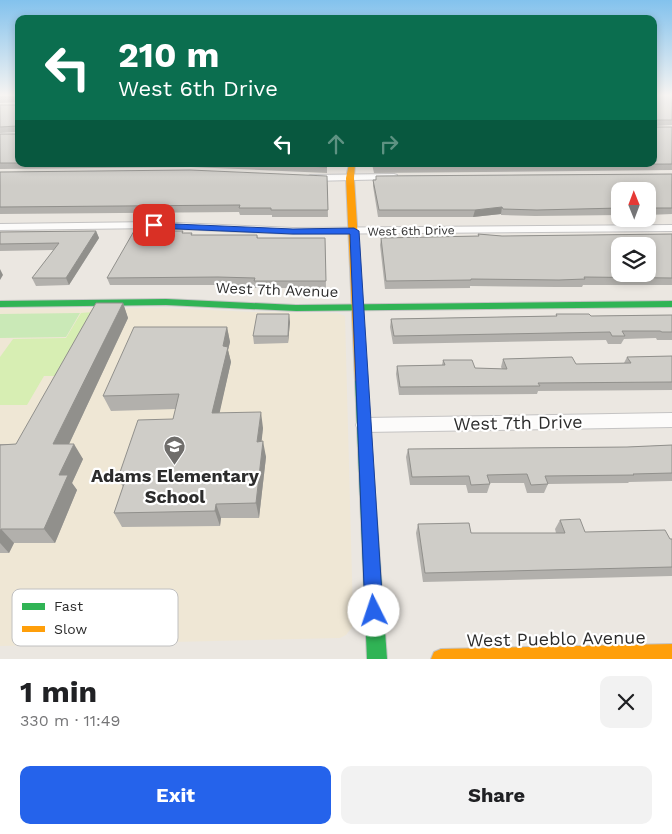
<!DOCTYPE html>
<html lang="en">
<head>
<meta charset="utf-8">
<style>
	:root { --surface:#fff; --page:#f2f2f2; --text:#202124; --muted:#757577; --accent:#2563eb }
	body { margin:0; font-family:"Work Sans",sans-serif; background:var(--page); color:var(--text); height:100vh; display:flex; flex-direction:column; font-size:19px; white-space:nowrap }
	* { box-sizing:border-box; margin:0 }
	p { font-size:16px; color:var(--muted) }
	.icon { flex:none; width:28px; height:28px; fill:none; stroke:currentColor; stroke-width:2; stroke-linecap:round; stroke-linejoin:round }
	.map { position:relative; height:659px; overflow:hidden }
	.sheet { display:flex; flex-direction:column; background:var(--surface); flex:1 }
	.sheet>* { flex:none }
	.top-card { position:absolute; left:15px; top:15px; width:642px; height:152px; border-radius:10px; box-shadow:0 2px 8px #0003; background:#0b6e4f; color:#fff; overflow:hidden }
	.needle { width:32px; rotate:359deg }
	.buttons { position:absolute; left:611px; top:182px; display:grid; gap:10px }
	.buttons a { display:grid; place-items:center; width:45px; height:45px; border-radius:10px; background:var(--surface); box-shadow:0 2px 8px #0003; font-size:25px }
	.pin { position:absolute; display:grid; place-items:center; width:42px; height:42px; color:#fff; margin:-21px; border-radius:10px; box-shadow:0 2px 8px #0006 }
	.me { position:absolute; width:55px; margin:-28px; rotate:356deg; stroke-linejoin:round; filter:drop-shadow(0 0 4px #0008) }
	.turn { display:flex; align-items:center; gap:18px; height:105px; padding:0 20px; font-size:22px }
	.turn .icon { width:65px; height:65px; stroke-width:2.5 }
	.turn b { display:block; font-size:35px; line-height:42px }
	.lanes { display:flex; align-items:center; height:48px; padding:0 20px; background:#0003; justify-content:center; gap:25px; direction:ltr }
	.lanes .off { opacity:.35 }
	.round { display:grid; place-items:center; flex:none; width:52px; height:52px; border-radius:10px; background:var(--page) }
	.head { display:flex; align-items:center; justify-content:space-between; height:85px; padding:0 20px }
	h1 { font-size:30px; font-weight:700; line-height:38px }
	.button { display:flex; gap:10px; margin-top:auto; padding:10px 20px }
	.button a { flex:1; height:58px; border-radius:10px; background:var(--accent); color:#fff; font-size:20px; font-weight:700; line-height:58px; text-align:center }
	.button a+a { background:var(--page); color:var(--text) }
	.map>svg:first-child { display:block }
	.education { fill:#efe7d5 }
	.green { fill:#cae9b7 }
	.pitch { fill:#d7eeb3 }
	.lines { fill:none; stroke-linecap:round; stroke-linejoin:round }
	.street-casing { stroke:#c4c3c3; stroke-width:2 }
	.fast-casing { stroke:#c4c3c3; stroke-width:2 }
	.slow-casing { stroke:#c4c3c3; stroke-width:2 }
	.street { fill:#fcfbfa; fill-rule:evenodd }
	.fast { fill:#30b455; fill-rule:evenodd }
	.slow { fill:#ff9f0a; fill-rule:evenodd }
	.wall { fill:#b2b0ac }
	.shaded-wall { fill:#91908c }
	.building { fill:#cfcdc8; stroke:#91908c; fill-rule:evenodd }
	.route { fill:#2563eb; stroke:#184099 }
	.labels { text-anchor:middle; stroke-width:4.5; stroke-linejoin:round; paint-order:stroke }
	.far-street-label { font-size:12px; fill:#2c2c2c; stroke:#fff }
	.street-label { font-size:15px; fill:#2c2c2c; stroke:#fff }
	.near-street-label { font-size:18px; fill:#2c2c2c; stroke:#fff }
	.near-poi-label { font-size:18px; font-weight:bold; fill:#2c2c2c; stroke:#fff }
	.key { fill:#fff; stroke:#c0c0c0; stroke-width:1 }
	.key-label { font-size:14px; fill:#2c2c2c }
</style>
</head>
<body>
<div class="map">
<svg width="672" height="659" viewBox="0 0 672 659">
	<rect width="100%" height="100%" fill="#ebe7e1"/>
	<path class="education" d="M162,308L254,312L337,313L345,316L353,615L352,627L346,635L340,638L0,646V309Z"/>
	<path class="green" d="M80,313L66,337L0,338V314Z"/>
	<path class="pitch" d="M93,312L59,376H44L27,405H0V357L13,339L66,338L81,313Z"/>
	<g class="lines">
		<defs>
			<g id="street">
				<path d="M394,174L397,175V179L310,181L306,178L310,175Z"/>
				<path d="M155,222L293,228L672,225V231L293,234L155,228L0,230V224Z"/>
				<path d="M672,413V427L364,432L358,430L356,425L358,420L364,418Z"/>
			</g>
			<g id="fast">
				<path d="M166,299L296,305L672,301V307L296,311L166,305L0,307V301Z"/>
				<path d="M361,375L365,377L367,380L387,659H367L355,380L357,377Z"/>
			</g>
			<g id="slow">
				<path d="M349,164H355L354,178L367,380L365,383H357L355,380L346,178Z"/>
				<path d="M672,644V659H431L434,652L441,649Z"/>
			</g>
		</defs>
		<use href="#street" class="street-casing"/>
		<use href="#fast" class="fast-casing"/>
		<use href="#slow" class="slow-casing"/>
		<use href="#street" class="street"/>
		<use href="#fast" class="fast"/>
		<use href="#slow" class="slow"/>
	</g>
	<g class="wall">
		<path d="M0,94H19V102L0,103Z"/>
		<path d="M654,94H672V125L655,126L656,127H672V170L374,173L372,164H654Z"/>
		<path d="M19,103V164H327V173L191,167L0,169V134H17L18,132L0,133V105H17Z"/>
		<path d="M0,172L327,176L328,217H272V215H240L239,212L0,214Z"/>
		<path d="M672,174V214L648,215V191H620V215L535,216L501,215V214L473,217H378L373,186V180H376V176Z"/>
		<path d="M96,231L99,238L69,285L36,286L32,278L54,250L0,251V232Z"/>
		<path d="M183,231V233L193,235H257L258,238H325L326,288H255V286L220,285H110L107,278Z"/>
		<path d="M478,234L502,236L672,234V285H583L582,287H556L470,286V288L385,289L380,245L381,238L478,236Z"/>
		<path d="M123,303L128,318L69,444L83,459L72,483L77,490L55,543H14L9,553H0V444H16Z"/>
		<path d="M556,314L591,316L672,315V340H657L656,338L624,339L621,344H608L606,340L393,344L390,327L391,319L556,316Z"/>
		<path d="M290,322L288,343L254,344L253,336Z"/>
		<path d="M227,327L230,342L228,350L231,362L219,413L263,428L261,442L266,457L259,518H221L220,526L122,527L114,513L123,487L118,478L173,419L176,409L111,411L103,396Z"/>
		<path d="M672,356V390L538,391L537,394L399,395L396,374L397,366L442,365L443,360L475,368L502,369L501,367L503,359L576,364L624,363L627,357Z"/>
		<path d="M672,445V481L629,482L628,483L548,484L544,493H527L524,483H490V484L487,493H468L466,485H410L406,457L408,449L627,447Z"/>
		<path d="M560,520L585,532L672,539V576L423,582L416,533L418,524L471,533H556L555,529Z"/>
	</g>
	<g class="shaded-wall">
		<path d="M502,207L501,214L473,217L475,210Z"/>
		<path d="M96,231L99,238L69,285L66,278Z"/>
		<path d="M0,269L3,275L0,280Z"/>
		<path d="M123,303L128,318L62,459L53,444Z"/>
		<path d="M289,314L290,322L288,343V336Z"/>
		<path d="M227,327L230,342L228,350L231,362L216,429L212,413L223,346Z"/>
		<path d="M261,412L263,428L260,457L257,442Z"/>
		<path d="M263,441L266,457L259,518L256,503Z"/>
		<path d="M74,444L83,459L72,483L77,490L55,543L44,529L59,475Z"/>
		<path d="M216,504L221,518L220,526L215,511Z"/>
		<path d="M1,529L14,543L9,553L0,543V531Z"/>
	</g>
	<g class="building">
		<path d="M0,94H19V103L17,97H0Z"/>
		<path d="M654,94H672V120H655L654,125L656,127H672V164L374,166V164H654Z"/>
		<path d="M19,103V163H0V134H17L18,132L17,126L0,127V105H17Z"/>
		<path d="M260,164H327V167Z"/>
		<path d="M190,170L327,176L328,210H271V208H239L240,205L0,207V172Z"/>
		<path d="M672,174V208H648V191H620V208L537,210L503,209L502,207L475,210H379L373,180H376V176Z"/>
		<path d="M96,231L66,278H32L59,243L0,244V232Z"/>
		<path d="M134,231H183L182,233H192L191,235H257V238H325L326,281H254L255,278L218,277L107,278Z"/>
		<path d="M478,234L502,236L672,234V278L584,277L585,279L559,280L471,279V280L386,281L381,238L479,236ZM620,246H648V274H620Z"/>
		<path d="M96,303H123L53,444H74L59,475H68L44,529H1L0,531V445L16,444Z"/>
		<path d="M257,314H289L288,336H253Z"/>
		<path d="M556,314H589L591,316L672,315V332H662L660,331H622L625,336H612L610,332L394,336L391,319L557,316Z"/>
		<path d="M134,327H227L223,346L228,347L212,413L261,412L257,442L263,441L256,503L216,504L215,511L114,513L126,478H118L138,420L173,419L179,394L103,396Z"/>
		<path d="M672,356V382L538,383L540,386L400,387L397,366L445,365L443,360H472L475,368L507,369L503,359L572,357L576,364L631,363L627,357Z"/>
		<path d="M672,445V473L633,474L634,475L545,476L548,484L531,485L527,474L487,475L490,484L471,485L469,476L412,477L408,449L627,447Z"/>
		<path d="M580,519L585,532L665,530L670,539H672V567L425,573L418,524L469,523L471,533H565L560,520Z"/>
	</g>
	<linearGradient id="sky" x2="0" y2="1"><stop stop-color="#83c2ed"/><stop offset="0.51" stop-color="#f6f4f2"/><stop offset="1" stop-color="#f6f4f2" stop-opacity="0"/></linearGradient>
	<rect width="672" height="186" fill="url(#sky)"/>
	<path class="route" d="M151,223L293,229L354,228L359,231L383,611L381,617L374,620L368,617L365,611L350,234H293L154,228L150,225Z"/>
	<defs>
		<symbol id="school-pin" viewBox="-11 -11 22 30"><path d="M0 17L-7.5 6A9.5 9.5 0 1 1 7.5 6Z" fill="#6f6d6b" stroke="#fff"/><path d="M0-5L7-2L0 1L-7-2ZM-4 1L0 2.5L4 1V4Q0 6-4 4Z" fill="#fff"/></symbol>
	</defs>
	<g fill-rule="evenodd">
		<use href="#school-pin" x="162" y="434" width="25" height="34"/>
	</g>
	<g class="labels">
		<g class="far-street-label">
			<text transform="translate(411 231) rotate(-1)" y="4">West 6th Drive</text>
		</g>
		<g class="street-label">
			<text transform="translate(277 290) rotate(2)" y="5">West 7th Avenue</text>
		</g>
		<g class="near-street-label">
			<text transform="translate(518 423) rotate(-1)" y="6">West 7th Drive</text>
			<text transform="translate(556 639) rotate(-1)" y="6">West Pueblo Avenue</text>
		</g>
		<g class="near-poi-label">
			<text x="175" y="482">Adams Elementary<tspan x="175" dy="21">School</tspan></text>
		</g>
	</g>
	<rect x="12" y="589" width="166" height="57" rx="8" class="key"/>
	<rect x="22" y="603" width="23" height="7" fill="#30b455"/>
	<rect x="22" y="626" width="23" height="6" fill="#ff9f0a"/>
	<g class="key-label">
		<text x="54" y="611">Fast</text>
		<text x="54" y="634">Slow</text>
	</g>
</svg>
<div class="buttons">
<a><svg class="needle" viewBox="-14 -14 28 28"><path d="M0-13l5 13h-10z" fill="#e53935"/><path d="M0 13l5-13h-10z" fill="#757577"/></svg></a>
<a><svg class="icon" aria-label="layers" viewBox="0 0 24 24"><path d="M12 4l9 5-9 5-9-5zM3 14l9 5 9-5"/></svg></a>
</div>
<div class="pin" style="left:154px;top:225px;background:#d93025"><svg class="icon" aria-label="arrive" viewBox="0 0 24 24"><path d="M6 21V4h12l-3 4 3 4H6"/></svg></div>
<svg class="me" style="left:374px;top:611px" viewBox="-20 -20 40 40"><circle r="19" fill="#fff"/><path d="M0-13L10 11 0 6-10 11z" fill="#2563eb"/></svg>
<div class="top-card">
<div class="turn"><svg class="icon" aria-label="left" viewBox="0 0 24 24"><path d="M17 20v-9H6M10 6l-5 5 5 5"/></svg><div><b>210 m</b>West 6th Drive</div></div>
<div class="lanes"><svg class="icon" aria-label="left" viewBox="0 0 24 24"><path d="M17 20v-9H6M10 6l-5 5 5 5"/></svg><svg class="icon off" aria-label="ahead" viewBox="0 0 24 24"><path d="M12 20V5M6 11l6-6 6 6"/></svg><svg class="icon off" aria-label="right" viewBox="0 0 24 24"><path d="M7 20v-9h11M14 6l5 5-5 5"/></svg></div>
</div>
</div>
<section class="sheet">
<div class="head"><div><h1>1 min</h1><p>330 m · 11:49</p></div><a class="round"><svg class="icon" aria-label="close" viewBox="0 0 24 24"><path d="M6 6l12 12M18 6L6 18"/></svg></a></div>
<div class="button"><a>Exit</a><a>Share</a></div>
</section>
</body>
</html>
